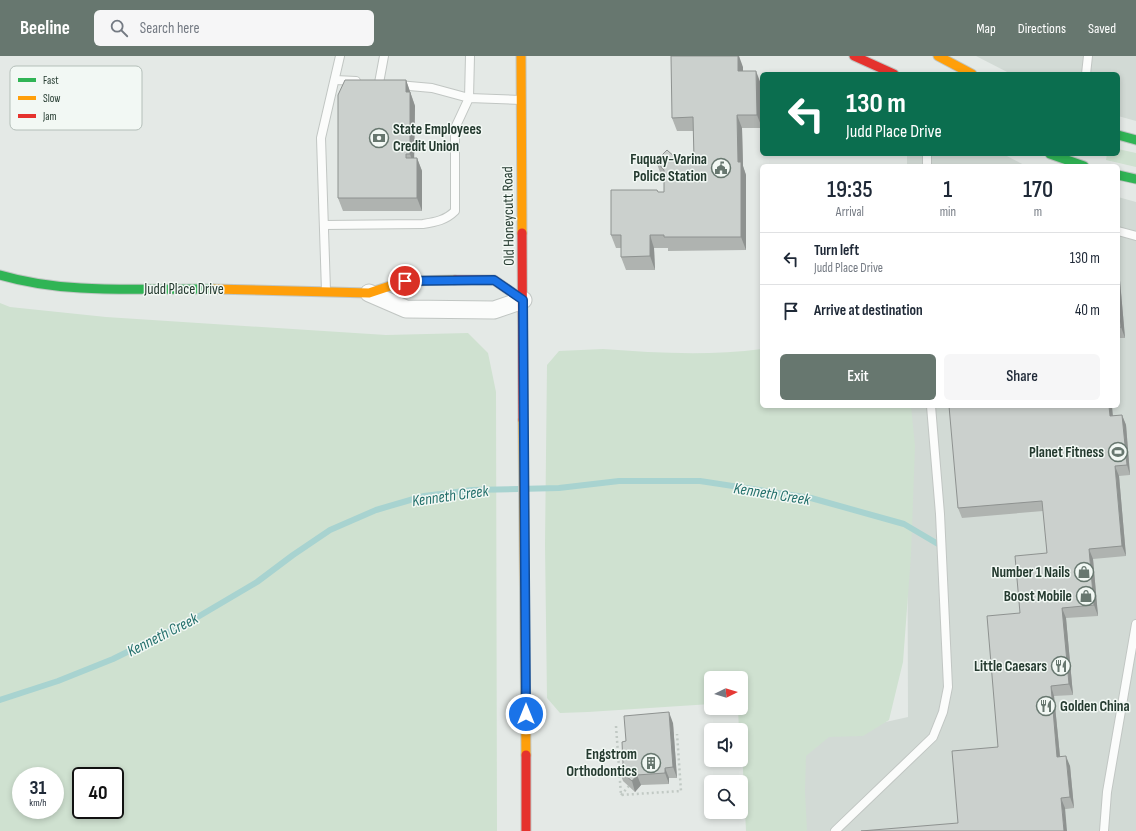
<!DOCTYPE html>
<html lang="en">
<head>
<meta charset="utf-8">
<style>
	:root { --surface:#fff; --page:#f6f6f7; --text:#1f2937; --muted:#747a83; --line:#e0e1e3; --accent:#67776f }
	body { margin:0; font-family:"Sofia Sans Condensed",sans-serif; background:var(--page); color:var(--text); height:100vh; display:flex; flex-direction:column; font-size:15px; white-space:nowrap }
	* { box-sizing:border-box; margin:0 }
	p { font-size:13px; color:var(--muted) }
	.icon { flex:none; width:22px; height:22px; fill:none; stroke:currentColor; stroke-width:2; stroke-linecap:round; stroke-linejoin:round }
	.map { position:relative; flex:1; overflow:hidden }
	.side { position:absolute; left:760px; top:108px; width:360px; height:244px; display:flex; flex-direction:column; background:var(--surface); border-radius:6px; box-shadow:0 2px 6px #0003 }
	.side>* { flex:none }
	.top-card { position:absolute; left:760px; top:16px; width:360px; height:84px; border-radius:6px; box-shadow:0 2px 6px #0003; background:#0b6e4f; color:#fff; overflow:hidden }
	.needle { width:26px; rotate:85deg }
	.fabs { position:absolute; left:704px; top:615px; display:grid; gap:8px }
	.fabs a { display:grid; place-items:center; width:44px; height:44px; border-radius:6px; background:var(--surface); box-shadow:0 2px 6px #0003; font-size:20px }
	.speed { position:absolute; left:12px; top:711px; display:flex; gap:8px; font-size:20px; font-weight:700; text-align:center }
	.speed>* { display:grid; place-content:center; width:52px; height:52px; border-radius:50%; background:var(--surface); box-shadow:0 2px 6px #0003; line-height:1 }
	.speed small { font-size:10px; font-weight:400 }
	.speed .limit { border:2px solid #111; border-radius:6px; background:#fff; color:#111 }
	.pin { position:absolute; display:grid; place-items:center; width:34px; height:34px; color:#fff; margin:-17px; border:2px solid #fff; border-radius:50%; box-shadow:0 1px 4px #0007 }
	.me { position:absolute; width:44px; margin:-22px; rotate:0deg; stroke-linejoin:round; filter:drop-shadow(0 0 3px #0008) }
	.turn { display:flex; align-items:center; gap:14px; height:84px; padding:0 20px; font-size:18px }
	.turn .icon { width:52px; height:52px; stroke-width:2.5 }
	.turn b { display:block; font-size:28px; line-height:34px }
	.eta { display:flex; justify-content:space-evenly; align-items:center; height:68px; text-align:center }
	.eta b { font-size:24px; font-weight:600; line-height:28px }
	.action { display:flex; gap:8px; margin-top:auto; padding:8px 20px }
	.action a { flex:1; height:46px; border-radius:6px; background:var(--accent); color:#fff; font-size:16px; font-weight:600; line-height:46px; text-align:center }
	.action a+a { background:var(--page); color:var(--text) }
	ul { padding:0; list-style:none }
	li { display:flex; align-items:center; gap:12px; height:52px; padding:0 20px; border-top:1px solid var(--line) }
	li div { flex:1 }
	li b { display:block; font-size:15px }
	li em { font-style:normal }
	header { display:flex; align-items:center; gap:24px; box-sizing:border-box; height:56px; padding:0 20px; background:var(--accent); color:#fff }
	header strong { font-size:19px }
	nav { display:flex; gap:22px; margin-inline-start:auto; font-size:14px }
	.search { width:280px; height:36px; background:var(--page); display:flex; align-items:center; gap:10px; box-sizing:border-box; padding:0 14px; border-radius:6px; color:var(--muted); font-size:15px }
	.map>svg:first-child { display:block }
	.built { fill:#d2dad5 }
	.green { fill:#cfe1d0; fill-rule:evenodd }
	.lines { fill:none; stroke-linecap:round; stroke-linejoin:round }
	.stream { stroke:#a8d3d0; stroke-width:6 }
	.lane-casing { stroke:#c1c6c3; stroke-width:10 }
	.street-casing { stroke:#c1c6c3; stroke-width:19 }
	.fast-casing { stroke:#c0c6c3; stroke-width:11 }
	.slow-casing { stroke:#c0c6c3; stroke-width:11 }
	.jam-casing { stroke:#c0c6c3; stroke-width:11 }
	.path { stroke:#c1c9c4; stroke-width:2.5; stroke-dasharray:2 3; stroke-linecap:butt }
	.lane { stroke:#fbfcfb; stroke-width:8 }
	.street { stroke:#fbfcfb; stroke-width:17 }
	.fast { stroke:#30b455; stroke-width:9 }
	.slow { stroke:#ff9f0a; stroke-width:9 }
	.jam { stroke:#e5322d; stroke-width:9 }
	.wall { fill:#afb3b0 }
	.shaded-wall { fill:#8e9290 }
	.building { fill:#cbd0cd; stroke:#8e9290 }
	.route-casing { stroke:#114b97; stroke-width:10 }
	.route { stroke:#1a73e8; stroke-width:7 }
	.labels { text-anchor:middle; stroke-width:3; stroke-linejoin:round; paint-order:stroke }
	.poi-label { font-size:15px; font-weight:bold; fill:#243a2f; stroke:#f2f8f4; text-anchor:end }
	.street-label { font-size:15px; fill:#243a2f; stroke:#f2f8f4 }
	.water-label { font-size:16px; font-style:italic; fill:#24706c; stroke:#f2f8f4 }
	.key { fill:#f2f8f4; stroke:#b4bfb9; stroke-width:1 }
	.key-label { font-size:11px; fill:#243a2f }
</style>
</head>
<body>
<header>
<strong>Beeline</strong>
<div class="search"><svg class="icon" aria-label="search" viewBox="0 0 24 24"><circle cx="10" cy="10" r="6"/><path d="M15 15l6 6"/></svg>Search here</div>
<nav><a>Map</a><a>Directions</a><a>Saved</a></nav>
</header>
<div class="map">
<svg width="1136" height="775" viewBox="0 0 1136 775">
	<rect width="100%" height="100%" fill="#e4e9e6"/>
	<g class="built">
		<path d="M976,0H1136V65L1118,60V18H1011Z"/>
		<path d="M907,98H1003L1026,110H907Z"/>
		<path d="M1118,141L1136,146V775H806L796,686L908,661L907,350H1118Z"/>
	</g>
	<g class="green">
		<path d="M1118,93L1136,97V111L1106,104L1107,98H1118Z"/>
		<path d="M0,247L10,251L106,261L386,279L468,277L488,297L496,336L497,775H0ZM21,720H55V754H21ZM81,720H115V754H81Z"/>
		<path d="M603,293C656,297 708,300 762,293V350H911L915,390L911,499L903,606L889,664L863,680L829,681L806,700L805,735L807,775H746L741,674H739L738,652H741V622H711V648L588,656L560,657L547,642L545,489L547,309L559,295Z"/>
	</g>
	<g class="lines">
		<path class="stream" d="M0,644L58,625L113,603L196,562L257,526L293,499L330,474L376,454L424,440L472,434L559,432L619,425H700L811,442L904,468L938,488"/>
		<defs>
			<g id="lane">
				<path d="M1086,18L1088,0"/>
				<path d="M335,24L356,25"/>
				<path d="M379,27L384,0"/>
				<path d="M398,29L432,32L469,42L470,0"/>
				<path d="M927,98V110"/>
				<path d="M324,169L423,168C436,166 446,164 455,155V72L469,42L521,44"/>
				<path d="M1118,175L1136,180"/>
				<path d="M326,235L321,82L340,0"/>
				<path d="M835,775L933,681L943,656L948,631L940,458L931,350"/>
				<path d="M1104,775L1107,736L1136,568"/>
			</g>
			<path id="street" d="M369,237L406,253L494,254L523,244"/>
			<g id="fast">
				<path d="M1118,79L1136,84"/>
				<path d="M1050,98L1084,110"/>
				<path d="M1118,119L1136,123"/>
				<path d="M0,219C68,239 142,232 213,233"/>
			</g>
			<g id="slow">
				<path d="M521,0L522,177"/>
				<path d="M938,0L972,18"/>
				<path d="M213,233L369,237L405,225L455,224"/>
				<path d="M523,364L526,699"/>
			</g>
			<g id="jam">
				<path d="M854,0L894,18"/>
				<path d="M522,177L523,364"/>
				<path d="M455,224H494L523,244"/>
				<path d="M526,699V775"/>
			</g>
		</defs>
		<use href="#lane" class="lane-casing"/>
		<use href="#street" class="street-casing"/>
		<use href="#fast" class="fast-casing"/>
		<use href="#slow" class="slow-casing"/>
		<use href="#jam" class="jam-casing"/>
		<g class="path">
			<path d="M616,670L621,739L681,735L677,678"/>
			<path d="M621,739L629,730"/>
		</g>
		<use href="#lane" class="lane"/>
		<use href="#street" class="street"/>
		<use href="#fast" class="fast"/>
		<use href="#slow" class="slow"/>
		<use href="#jam" class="jam"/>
	</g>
	<g class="wall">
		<path d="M743,11V15L761,28L762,72H742L743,110L746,119V194L668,195V192H654L655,214H626L621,201V192H616L611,179L658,136H664V122L661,119L656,105L677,103H694V75H677L672,62Z"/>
		<path d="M406,24L415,50L414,102H417L422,115V155H343L338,142Z"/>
		<path d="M1118,202L1125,282H1118Z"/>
		<path d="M1122,359L1126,369L1130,419L1119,420L1126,500L1093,503L1098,560L1066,562L1073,639L1054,640L1060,700L1070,710L1074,752L958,767L998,691L1020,557L1047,497L1043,455L962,462L958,452L1113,360Z"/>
		<path d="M673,667L677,722H669V728L641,729L635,736L623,725L619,714L623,707L626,685Z"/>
	</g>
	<g class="shaded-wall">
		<path d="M738,0H739L743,11V28L738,15Z"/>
		<path d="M756,15L761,28L762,72L757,59Z"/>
		<path d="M406,24L415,50L414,111L410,98L406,36Z"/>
		<path d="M737,59L742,72L743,110L746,119V194L741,181L738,106Z"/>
		<path d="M417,102L422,115V155L417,142Z"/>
		<path d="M650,179L654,192L655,214L650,200Z"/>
		<path d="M1118,202L1125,282L1121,271L1118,235Z"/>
		<path d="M1109,350H1112L1114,371L1110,360Z"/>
		<path d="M1122,359L1126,369L1130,419L1127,409Z"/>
		<path d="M1115,410L1119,420L1126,500L1122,490Z"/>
		<path d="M1089,493L1093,503L1098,560L1094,549Z"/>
		<path d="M1062,552L1066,562L1073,639L1069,628Z"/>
		<path d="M1051,630L1054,640L1061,711L1057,701Z"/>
		<path d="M669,656L673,667L677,722L673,711Z"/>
		<path d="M1066,700L1070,710L1074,752L1070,741Z"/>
		<path d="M665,712L669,722V728L665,717Z"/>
		<path d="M637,719L641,729L635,736L632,725Z"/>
		<path d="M1061,742L1065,752L1067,775H1064Z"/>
	</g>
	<g class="building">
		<path d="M671,0H738V15H756L757,59H737L738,106H741V181H664V179H650V200L621,201V179H611V134H657L658,136H664V114L656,105L667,94L677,103H694L693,61L672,62Z"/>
		<path d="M345,24H406V36H410V98H406V102H417V142H338V39Z"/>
		<path d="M1118,235L1121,271L1118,272Z"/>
		<path d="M949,350H1109L1110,360L1122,359L1127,409L1115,410L1122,490L1089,493L1094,549L1062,552L1069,628L1051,630L1057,701L1066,700L1070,741L1061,742L1064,775H861L958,767L952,695L998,691L987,560L1020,557L1015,500L1047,497L1042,445L958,452Z"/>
		<path d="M669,656L673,711L665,712V717L637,719L632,725L619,714L623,707L622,686L626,685L624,660Z"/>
	</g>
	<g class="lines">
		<defs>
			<path id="route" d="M405,225L494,224L523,244L526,658"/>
		</defs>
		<use href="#route" class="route-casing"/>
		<use href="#route" class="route"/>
	</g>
	<defs>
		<symbol id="bank-ring" viewBox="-11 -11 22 22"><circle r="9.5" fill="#f2f8f4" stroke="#67776f" stroke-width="1.5"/><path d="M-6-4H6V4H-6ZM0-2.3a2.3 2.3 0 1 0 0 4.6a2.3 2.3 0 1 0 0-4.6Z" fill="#67776f"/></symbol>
		<symbol id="civic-ring" viewBox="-11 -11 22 22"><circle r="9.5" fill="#f2f8f4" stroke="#67776f" stroke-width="1.5"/><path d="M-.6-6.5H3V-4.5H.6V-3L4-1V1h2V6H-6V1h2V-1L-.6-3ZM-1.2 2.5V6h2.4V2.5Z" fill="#67776f"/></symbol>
		<symbol id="stadium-ring" viewBox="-11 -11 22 22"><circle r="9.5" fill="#f2f8f4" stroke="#67776f" stroke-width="1.5"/><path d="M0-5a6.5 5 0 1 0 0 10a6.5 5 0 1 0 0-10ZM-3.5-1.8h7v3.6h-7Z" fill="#67776f"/></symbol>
		<symbol id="shop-ring" viewBox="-11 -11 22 22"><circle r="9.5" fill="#f2f8f4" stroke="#67776f" stroke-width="1.5"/><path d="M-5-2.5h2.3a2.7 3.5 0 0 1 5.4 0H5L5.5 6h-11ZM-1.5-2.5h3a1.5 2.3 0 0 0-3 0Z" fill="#67776f"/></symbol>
		<symbol id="restaurant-ring" viewBox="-11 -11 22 22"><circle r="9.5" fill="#f2f8f4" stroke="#67776f" stroke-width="1.5"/><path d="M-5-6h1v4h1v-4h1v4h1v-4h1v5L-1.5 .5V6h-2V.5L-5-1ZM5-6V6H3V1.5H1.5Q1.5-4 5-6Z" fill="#67776f"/></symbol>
		<symbol id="building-ring" viewBox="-11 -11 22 22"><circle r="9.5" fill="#f2f8f4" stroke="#67776f" stroke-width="1.5"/><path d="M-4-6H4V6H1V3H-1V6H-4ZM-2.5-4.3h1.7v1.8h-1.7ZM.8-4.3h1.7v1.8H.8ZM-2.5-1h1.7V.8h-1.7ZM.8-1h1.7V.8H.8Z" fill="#67776f"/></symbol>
	</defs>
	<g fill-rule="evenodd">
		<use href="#bank-ring" x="368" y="71" width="22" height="22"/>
		<use href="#civic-ring" x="710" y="101" width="22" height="22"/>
		<use href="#stadium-ring" x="1107" y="385" width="22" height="22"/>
		<use href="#shop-ring" x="1073" y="505" width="22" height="22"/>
		<use href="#shop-ring" x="1075" y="529" width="22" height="22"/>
		<use href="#restaurant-ring" x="1050" y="599" width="22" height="22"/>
		<use href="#restaurant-ring" x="1035" y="639" width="22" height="22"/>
		<use href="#building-ring" x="640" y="696" width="22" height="22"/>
	</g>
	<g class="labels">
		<g class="poi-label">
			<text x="393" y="78" text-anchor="start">State Employees<tspan x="393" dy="17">Credit Union</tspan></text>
			<text x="707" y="108">Fuquay-Varina<tspan x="707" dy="17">Police Station</tspan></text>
			<text x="1104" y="401">Planet Fitness</text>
			<text x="1070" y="521">Number 1 Nails</text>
			<text x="1072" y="545">Boost Mobile</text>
			<text x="1047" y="615">Little Caesars</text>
			<text x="1060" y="655" text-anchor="start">Golden China</text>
			<text x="637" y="703">Engstrom<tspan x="637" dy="17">Orthodontics</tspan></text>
		</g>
		<g class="street-label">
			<text transform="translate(508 160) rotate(-91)" y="5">Old Honeycutt Road</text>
			<text x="184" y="238">Judd Place Drive</text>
		</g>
		<g class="water-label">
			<text transform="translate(772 437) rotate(9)" y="6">Kenneth Creek</text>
			<text transform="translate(450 439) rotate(-8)" y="6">Kenneth Creek</text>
			<text transform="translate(162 578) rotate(-27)" y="6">Kenneth Creek</text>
		</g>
	</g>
	<rect x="10" y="10" width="132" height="64" rx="6" class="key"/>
	<rect x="18" y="22" width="18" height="4" fill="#30b455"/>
	<rect x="18" y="40" width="18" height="4" fill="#ff9f0a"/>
	<rect x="18" y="58" width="18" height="4" fill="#e5322d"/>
	<g class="key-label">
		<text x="43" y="28">Fast</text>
		<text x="43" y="46">Slow</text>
		<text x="43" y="64">Jam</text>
	</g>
</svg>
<div class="fabs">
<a><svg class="needle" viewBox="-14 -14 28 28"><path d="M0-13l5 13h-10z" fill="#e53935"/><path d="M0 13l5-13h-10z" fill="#747a83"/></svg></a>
<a><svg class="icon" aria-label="sound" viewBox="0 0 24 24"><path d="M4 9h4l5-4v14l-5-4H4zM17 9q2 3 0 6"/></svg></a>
<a><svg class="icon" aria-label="search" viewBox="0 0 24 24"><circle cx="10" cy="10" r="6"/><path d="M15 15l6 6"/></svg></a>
</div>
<div class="speed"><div>31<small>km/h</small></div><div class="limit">40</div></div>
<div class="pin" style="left:405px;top:225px;background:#d93025"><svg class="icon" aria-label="arrive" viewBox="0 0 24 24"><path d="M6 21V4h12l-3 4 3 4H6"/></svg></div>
<svg class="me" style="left:526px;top:658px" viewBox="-20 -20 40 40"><circle r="17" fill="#1a73e8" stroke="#fff" stroke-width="3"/><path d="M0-11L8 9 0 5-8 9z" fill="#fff"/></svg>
<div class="top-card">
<div class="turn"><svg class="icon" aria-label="left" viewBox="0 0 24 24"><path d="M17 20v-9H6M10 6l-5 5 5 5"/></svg><div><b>130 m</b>Judd Place Drive</div></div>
</div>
<section class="side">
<div class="eta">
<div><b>19:35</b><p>Arrival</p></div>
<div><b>1</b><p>min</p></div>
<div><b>170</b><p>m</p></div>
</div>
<ul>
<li><svg class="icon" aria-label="left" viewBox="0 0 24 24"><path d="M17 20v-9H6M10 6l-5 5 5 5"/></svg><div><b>Turn left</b><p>Judd Place Drive</p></div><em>130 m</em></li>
<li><svg class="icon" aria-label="arrive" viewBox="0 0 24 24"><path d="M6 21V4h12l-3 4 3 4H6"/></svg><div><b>Arrive at destination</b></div><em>40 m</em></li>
</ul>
<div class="action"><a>Exit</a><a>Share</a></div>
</section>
</div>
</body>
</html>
